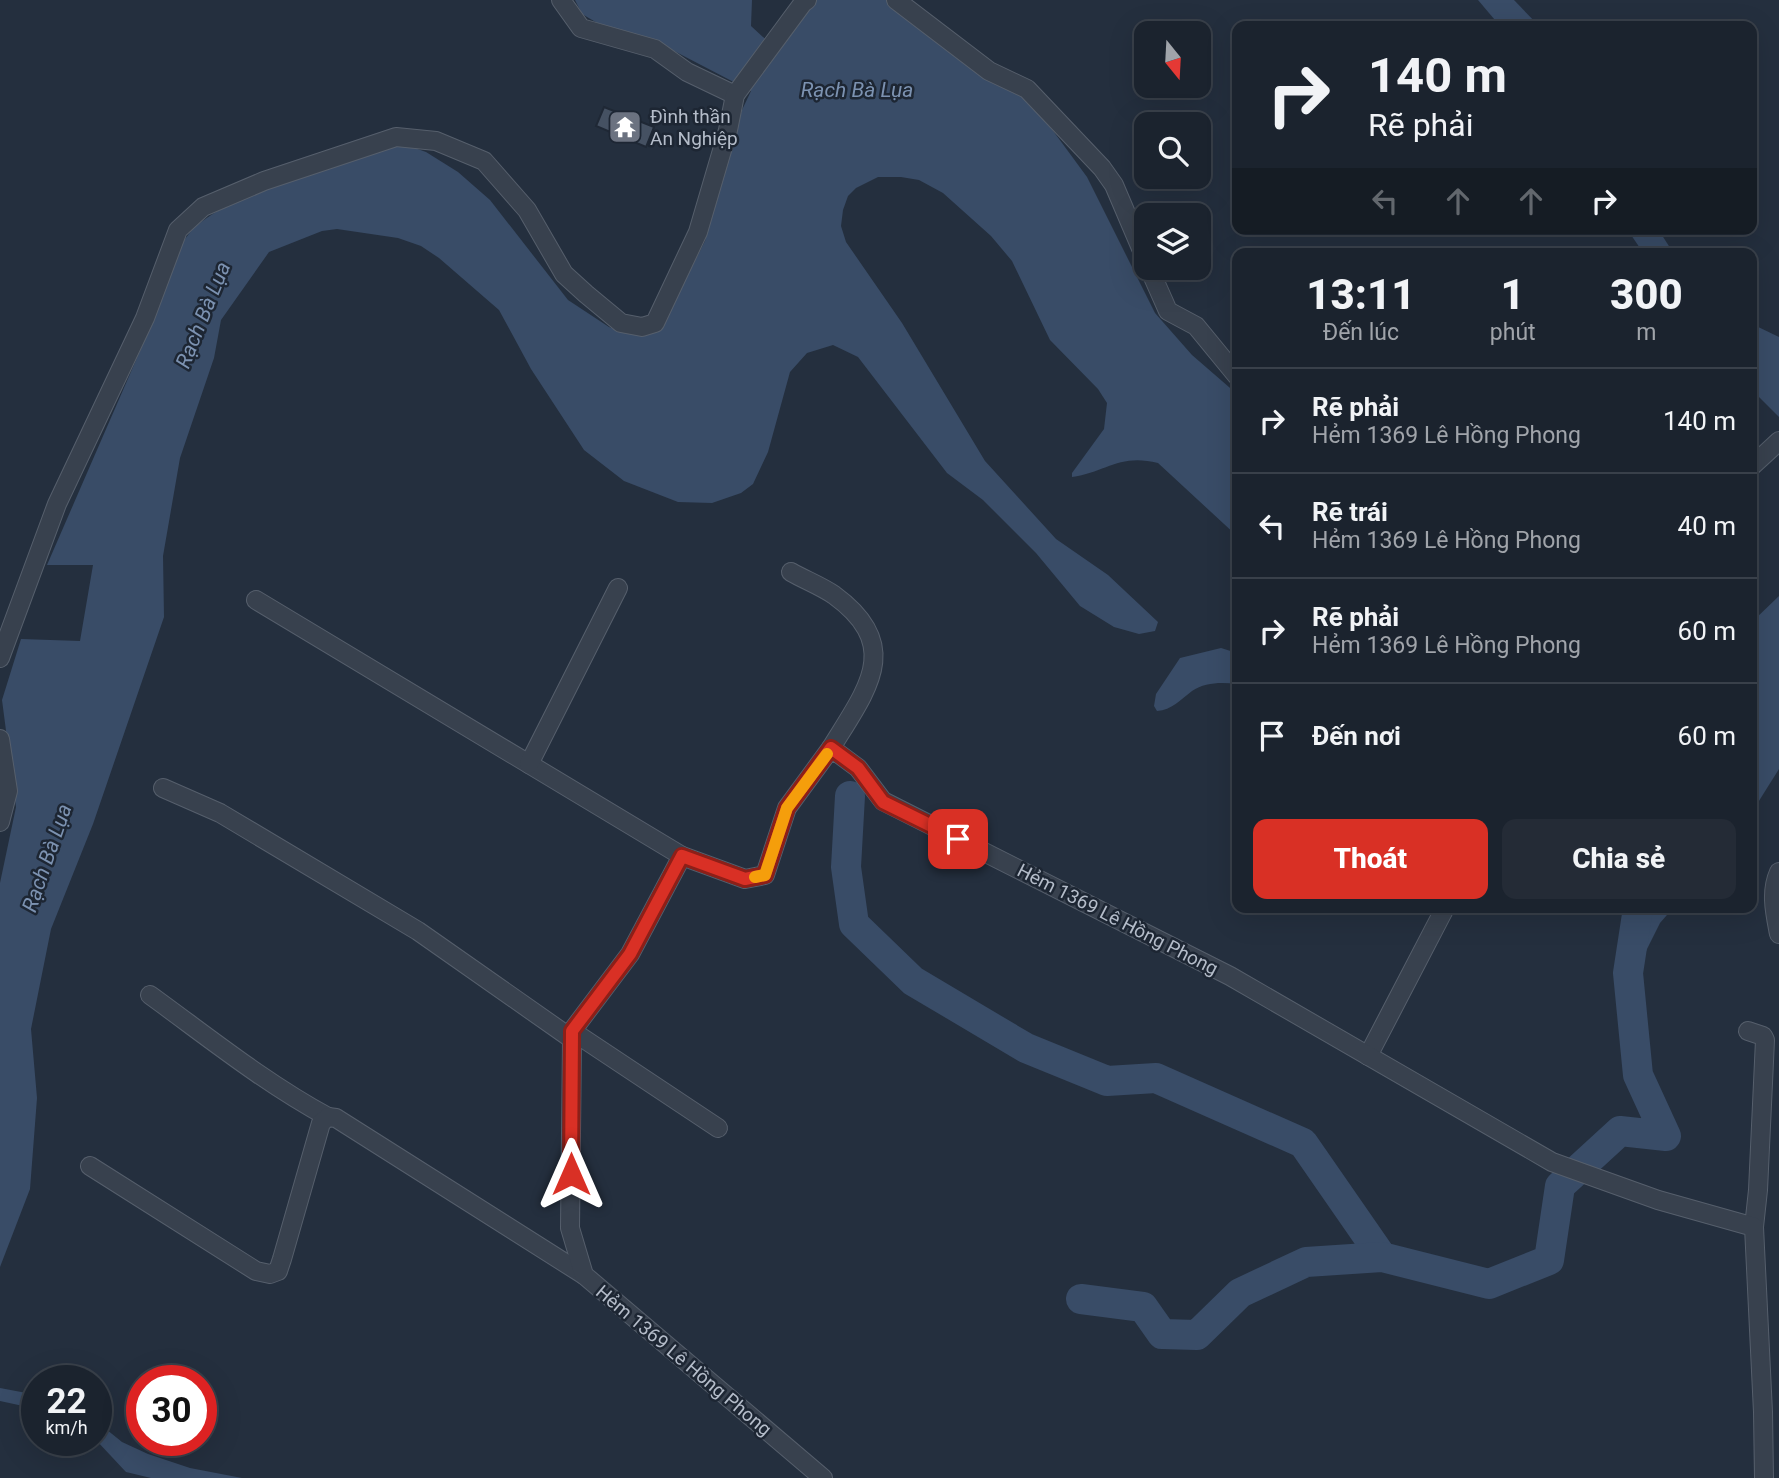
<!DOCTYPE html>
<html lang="vi">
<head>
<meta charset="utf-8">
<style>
	:root { --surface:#1b232e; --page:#242b36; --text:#f1f3f6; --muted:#a0a4aa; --line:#39404a; --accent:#d93025 }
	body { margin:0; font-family:Roboto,sans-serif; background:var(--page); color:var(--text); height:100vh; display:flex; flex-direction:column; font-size:26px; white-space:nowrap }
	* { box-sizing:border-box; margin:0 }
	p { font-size:23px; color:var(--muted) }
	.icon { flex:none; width:38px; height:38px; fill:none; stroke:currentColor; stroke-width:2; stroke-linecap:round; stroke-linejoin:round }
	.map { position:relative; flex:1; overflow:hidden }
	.panel { position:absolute; left:1232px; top:248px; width:525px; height:665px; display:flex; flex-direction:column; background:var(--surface); border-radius:14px; box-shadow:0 7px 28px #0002,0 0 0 2px var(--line) }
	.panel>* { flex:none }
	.top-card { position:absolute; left:1232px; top:21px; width:525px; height:214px; border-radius:14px; box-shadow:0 7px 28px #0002,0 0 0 2px var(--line); background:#1b232e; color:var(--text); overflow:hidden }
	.needle { width:46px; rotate:162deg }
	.controls { position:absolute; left:1134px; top:21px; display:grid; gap:14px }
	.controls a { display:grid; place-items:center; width:77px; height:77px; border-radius:14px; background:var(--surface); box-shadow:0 7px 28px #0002,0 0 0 2px var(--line); font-size:35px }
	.speed { position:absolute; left:21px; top:1365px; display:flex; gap:14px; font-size:35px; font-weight:700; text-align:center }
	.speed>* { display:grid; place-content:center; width:91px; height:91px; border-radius:50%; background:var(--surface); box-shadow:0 7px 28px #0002,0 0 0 2px var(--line); line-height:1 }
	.speed small { font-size:18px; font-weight:400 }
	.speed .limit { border:10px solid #d22; background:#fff; color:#111 }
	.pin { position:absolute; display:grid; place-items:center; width:60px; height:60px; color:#fff; margin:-30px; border-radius:14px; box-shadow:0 4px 10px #0006 }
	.me { position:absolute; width:77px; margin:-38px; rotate:0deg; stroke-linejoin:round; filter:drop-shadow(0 0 5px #0008) }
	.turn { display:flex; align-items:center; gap:24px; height:147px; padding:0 21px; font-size:32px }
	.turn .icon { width:91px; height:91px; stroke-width:2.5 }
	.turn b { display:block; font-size:49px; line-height:60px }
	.lanes { display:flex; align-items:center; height:66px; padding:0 21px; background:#0003; justify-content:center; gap:35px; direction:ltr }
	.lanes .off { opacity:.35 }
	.eta { display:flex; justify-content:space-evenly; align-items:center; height:119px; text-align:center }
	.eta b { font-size:42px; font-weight:800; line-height:49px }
	.button { display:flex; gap:14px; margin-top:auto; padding:14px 21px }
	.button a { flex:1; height:80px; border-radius:14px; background:var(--accent); color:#fff; font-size:28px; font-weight:800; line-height:80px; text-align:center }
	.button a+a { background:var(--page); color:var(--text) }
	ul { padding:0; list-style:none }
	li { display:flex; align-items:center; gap:21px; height:105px; padding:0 21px; border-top:2px solid var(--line) }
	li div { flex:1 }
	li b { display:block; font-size:26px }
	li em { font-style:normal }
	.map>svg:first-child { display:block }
	.water { fill:#394c67 }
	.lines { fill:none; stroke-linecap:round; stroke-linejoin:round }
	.river { stroke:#394c67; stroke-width:30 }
	.building { fill:#455162; stroke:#1f2835; stroke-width:2 }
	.minor-casing { stroke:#565f6c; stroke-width:20 }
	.minor { stroke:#38414e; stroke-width:18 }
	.route-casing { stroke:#8d1f18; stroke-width:18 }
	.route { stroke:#d93025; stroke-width:12 }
	.slow { stroke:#f59e0b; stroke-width:12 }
	.labels { text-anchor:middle; stroke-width:5; stroke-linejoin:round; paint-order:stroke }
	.poi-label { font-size:19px; fill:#b4bcc9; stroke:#1d2633; text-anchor:start }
	.street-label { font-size:19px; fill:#b4bcc9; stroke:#1d2633 }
	.water-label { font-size:21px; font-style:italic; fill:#7c92b1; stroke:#1d2633 }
</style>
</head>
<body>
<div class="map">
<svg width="1779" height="1478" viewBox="0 0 1779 1478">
	<rect width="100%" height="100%" fill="#242f3e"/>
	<g class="water">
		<path d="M575,0H752L751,26L775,48L814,0H890L1026,94L1087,177L1155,313L1192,355L1237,394V536L1158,463C1120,453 1106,472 1072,477V473L1104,429L1107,403L1098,389L1050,340L1012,261L991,236L943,193L919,180L901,177H878L856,188L848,196L843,210L841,226L846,242L902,323L985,461L1056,539L1108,575L1158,622L1155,631L1139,634L1114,627L1080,606L1036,553L983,500L947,473L858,357L833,345L807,353L790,372L768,452L753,484L741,493L712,503L678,502L624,481L584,450L531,369L499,310L439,258L421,246L398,238L337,229L322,231L269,252L221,320L214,358L180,458L163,556L164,617L93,824L51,929L31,1029L37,1098L30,1189L0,1267V883L16,807L2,700L21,639L80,641L93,565H47L160,305C167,284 174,252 188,235C216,197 337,163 384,146H409L426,152L458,172L490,200L568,300L609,327L627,334L643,331L663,324L705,241L742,110L751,91L651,39L599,24L582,14Z"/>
		<path d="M1478,0H1514L1539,26H1500Z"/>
		<path d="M1627,229H1658L1674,254H1644Z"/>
		<path d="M1752,324L1779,337V417L1752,390Z"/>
		<path d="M1779,596V769L1752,812V622Z"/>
		<path d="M1221,648L1237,653V684C1222,682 1205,682 1192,691C1180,700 1172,710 1157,711L1154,706L1156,694L1180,658Z"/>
		<path d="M1621,908H1673L1660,923L1643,957L1637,958L1632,950Z"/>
		<path d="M0,1388L37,1395V1409L0,1401Z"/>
		<path d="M96,1421L122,1442L148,1454L190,1468L242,1478H151L126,1472L96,1440Z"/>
	</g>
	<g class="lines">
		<g class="river">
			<path d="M850,796L846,867L854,924L913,981L1026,1048L1107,1081L1156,1078L1303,1143L1382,1257"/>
			<path d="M1081,1299L1143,1307L1162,1334L1197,1335L1240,1293L1306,1262L1382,1257L1489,1284L1549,1260L1560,1186L1620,1131L1666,1136L1638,1075L1628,973L1638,908"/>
		</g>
	</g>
	<path class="building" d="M604,107L654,127L646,147L596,126Z"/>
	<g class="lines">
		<defs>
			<g id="minor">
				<path d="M561,0L581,28L655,49L687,72L735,95"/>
				<path d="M896,0L989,71L1027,89L1102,168L1114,185L1146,260"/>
				<path d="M1149,268L1168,311L1196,326L1237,376"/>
				<path d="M1752,466L1779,441"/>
				<path d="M791,572C805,580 821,586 834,595C904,646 867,689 831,748"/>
				<path d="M256,600L682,856"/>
				<path d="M0,658L57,504L145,318L178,230L203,207L264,181L396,137L436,141L484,161L527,210L564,274L586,294L621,323L642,327L655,323L698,232L728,130L735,95L803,3L807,0"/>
				<path d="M0,739L8,791L0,822"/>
				<path d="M529,764L618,588"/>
				<path d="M163,788L220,813L418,931L572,1039"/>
				<path d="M1779,872C1770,892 1775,913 1779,934"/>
				<path d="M150,995C208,1037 265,1083 328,1117"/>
				<path d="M572,1031L718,1128"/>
				<path d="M1748,1031L1763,1036L1765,1040L1758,1190L1754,1227"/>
				<path d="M1368,1056L1445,908"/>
				<path d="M90,1166L256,1271L270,1274L278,1271L282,1259L321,1123L328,1117L336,1118L584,1275"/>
				<path d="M823,1478L584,1275L570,1228L572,1039V1031L630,954L682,856L745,879L765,875L787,808L831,748L858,768L883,801L1230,976L1552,1162L1658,1200L1754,1227L1763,1412L1764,1478"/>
			</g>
		</defs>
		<use href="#minor" class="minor-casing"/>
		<use href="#minor" class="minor"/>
	</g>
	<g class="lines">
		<defs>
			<path id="route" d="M571,1174L572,1031L630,954L682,856L745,879L765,875L787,808L831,748L858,768L883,802L958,839"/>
		</defs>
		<use href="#route" class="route-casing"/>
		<use href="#route" class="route"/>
		<path class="slow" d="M755,877L765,875L787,808L827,754"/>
	</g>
	<defs>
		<symbol id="temple-square" viewBox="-11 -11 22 22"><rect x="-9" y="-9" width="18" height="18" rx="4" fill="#6b7280" stroke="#1d2633"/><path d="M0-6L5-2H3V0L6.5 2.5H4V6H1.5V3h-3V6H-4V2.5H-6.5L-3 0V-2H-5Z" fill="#fff"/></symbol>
	</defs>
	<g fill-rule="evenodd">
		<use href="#temple-square" x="606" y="108" width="38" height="38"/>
	</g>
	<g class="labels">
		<g class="poi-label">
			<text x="650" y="123">Đình thần<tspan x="650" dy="22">An Nghiệp</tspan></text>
		</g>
		<g class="street-label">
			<text transform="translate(1118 919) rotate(27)" y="7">Hẻm 1369 Lê Hồng Phong</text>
			<text transform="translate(684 1360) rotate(40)" y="7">Hẻm 1369 Lê Hồng Phong</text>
		</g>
		<g class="water-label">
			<text x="857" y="97">Rạch Bà Lụa</text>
			<text transform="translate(203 315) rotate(-68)" y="7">Rạch Bà Lụa</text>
			<text transform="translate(47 858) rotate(-71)" y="7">Rạch Bà Lụa</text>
		</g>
	</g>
</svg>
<div class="controls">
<a><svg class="needle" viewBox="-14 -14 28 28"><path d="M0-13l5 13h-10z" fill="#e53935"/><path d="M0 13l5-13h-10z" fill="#a0a4aa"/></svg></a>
<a><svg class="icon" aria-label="search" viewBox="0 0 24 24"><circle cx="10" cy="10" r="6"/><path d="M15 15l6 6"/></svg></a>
<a><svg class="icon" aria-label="layers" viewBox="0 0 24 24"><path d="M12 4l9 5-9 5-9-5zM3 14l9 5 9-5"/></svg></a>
</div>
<div class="speed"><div>22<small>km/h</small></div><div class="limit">30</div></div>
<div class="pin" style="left:958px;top:839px;background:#d93025"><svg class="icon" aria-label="arrive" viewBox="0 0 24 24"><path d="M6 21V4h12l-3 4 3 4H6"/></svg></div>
<svg class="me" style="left:571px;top:1174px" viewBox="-20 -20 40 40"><path d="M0-17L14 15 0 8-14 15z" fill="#d93025" stroke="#fff" stroke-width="4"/></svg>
<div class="top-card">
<div class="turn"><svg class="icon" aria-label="right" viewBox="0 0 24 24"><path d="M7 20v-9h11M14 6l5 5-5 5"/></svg><div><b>140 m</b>Rẽ phải</div></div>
<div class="lanes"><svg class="icon off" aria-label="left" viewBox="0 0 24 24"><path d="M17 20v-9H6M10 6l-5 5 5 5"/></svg><svg class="icon off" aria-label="ahead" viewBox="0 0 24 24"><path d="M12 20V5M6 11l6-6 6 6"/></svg><svg class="icon off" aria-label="ahead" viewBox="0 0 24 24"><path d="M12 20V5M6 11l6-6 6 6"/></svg><svg class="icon" aria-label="right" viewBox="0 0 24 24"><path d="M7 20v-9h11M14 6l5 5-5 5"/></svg></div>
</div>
<section class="panel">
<div class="eta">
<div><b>13:11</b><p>Đến lúc</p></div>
<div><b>1</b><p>phút</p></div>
<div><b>300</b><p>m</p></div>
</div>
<ul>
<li><svg class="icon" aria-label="right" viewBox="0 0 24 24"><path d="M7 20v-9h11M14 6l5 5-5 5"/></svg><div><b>Rẽ phải</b><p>Hẻm 1369 Lê Hồng Phong</p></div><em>140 m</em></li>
<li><svg class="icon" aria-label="left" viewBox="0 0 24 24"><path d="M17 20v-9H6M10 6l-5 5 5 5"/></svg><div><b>Rẽ trái</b><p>Hẻm 1369 Lê Hồng Phong</p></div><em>40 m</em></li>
<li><svg class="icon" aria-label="right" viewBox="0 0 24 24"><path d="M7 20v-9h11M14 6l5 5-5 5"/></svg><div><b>Rẽ phải</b><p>Hẻm 1369 Lê Hồng Phong</p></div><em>60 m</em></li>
<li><svg class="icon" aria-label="arrive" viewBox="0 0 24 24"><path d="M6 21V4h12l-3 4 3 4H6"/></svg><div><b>Đến nơi</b></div><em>60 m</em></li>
</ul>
<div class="button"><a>Thoát</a><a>Chia sẻ</a></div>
</section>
</div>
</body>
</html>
